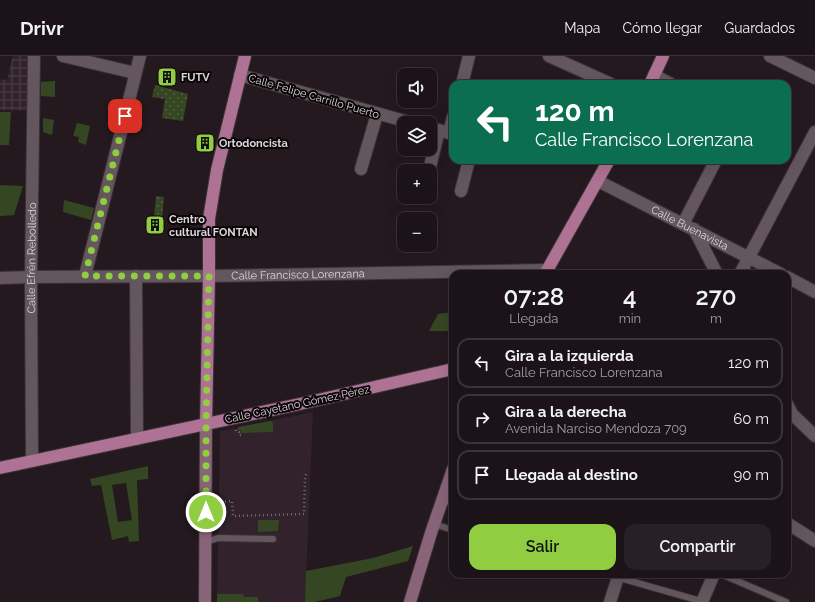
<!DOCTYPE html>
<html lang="es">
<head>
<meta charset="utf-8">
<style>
	:root { --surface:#1b1317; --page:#282024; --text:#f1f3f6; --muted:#a09ea1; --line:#393236; --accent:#90cd40 }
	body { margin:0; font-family:Raleway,sans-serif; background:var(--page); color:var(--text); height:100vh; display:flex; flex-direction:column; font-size:15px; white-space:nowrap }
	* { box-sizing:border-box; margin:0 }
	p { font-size:13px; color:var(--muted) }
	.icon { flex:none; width:22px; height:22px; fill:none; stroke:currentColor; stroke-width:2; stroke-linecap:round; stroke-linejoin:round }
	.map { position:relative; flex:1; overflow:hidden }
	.drawer { position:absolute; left:449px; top:214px; width:342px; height:308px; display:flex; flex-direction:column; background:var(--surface); border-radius:12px; box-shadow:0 4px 16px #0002,0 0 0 1px var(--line) }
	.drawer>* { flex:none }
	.banner { position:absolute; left:449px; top:24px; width:342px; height:84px; border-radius:12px; box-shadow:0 4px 16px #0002,0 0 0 1px var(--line); background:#0b6e4f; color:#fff; overflow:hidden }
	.controls { position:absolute; left:397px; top:12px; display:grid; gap:8px }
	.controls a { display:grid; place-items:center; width:40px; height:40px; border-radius:8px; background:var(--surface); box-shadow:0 4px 16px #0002,0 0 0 1px var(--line); font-size:20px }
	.pin { position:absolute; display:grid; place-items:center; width:34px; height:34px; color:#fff; margin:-17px; border-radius:8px; box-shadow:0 2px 6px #0006 }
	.me { position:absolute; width:44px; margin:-22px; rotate:0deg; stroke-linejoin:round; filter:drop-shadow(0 0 3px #0008) }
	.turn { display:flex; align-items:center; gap:14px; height:84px; padding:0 20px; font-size:18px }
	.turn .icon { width:52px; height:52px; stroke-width:2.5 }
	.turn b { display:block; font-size:28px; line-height:34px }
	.eta { display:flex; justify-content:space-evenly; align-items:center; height:68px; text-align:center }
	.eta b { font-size:24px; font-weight:600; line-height:28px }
	.primary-button { display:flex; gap:8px; margin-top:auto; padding:8px 20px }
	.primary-button a { flex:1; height:46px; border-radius:12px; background:var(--accent); color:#111; font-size:16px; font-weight:600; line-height:46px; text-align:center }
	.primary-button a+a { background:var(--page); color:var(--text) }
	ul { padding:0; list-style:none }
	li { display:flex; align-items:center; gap:12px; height:50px; margin:0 8px 6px; padding:0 12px; border:2px solid var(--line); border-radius:12px }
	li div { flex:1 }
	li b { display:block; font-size:15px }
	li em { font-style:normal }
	header { display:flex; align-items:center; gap:24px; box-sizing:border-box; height:56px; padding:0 20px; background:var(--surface); border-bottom:1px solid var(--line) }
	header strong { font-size:19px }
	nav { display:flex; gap:22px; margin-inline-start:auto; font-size:14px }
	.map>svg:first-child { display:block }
	.built { fill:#31222b }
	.industrial { fill:url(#industrial-grid) }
	.grass { fill:url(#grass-dots) }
	.garden { fill:#354722; fill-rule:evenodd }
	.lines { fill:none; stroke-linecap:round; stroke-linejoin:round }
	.lane-casing { stroke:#3b3337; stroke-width:8 }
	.street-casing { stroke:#3b3337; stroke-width:14 }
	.secondary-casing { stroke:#3b3337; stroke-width:14 }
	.primary-casing { stroke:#3b3337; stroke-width:14 }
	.path { stroke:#756c71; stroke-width:2.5; stroke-dasharray:1 3; stroke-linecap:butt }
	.lane { stroke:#64565d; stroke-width:6 }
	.street { stroke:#64565d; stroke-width:12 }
	.secondary { stroke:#896479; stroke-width:12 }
	.primary { stroke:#ae7294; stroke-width:12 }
	.route { stroke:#90cd40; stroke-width:7; stroke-dasharray:0 12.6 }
	.labels { text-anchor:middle; stroke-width:4; stroke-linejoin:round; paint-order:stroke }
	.poi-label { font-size:11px; font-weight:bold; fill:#dcd5d9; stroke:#0a0608; text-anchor:start }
	.street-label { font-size:11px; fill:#dcd5d9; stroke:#0a0608 }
</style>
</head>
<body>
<header>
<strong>Drivr</strong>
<nav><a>Mapa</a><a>Cómo llegar</a><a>Guardados</a></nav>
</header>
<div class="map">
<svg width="815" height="546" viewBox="0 0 815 546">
	<defs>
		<pattern id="industrial-grid" width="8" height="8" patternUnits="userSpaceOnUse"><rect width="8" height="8" fill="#31222b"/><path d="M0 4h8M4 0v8" fill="none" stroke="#4e4149"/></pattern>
		<pattern id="grass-dots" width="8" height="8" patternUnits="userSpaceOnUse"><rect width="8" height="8" fill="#354722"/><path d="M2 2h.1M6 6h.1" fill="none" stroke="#526142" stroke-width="1.8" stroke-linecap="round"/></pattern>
	</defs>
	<rect width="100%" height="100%" fill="#24191f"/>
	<path class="built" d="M313,356L305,546H217L220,375Z"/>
	<path class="industrial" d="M13,0H29L30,55L0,54V23L7,24Z"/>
	<g class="grass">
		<path d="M155,29L188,38L183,65L162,62L165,43L152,41Z"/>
		<path d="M156,140L164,141L162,162H154Z"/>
	</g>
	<g class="garden">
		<path d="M55,25V41L41,40V26Z"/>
		<path d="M0,56H11L9,89H0Z"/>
		<path d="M43,62L54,64L52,79L43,76Z"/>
		<path d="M77,67L90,70L86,89L78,86L79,81L73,80Z"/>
		<path d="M0,129L23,130L14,159L0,160Z"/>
		<path d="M64,144L94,152L91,164L63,156Z"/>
		<path d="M453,256V275H429L438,258Z"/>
		<path d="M271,365L273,367V376L241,377V374H238V371Z"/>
		<path d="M148,410V423L137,424L139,485L129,486L128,480L112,484L101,429L92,430L90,423ZM126,427L132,464L118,466L112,429Z"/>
		<path d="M258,464H279L278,475L258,476Z"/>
		<path d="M413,490L408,505L346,521L340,540L315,546H305L306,515L373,502Z"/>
		<path d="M217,538H243L244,541H258V546H217Z"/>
	</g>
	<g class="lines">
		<defs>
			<g id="lane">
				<path d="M442,444L453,447"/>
				<path d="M434,468L453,474"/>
				<path d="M206,486L218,482L273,483"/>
				<path d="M606,518L704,546"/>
				<path d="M721,518L786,546"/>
			</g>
			<g id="street">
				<path d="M63,0L135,17"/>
				<path d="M549,0L611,28"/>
				<path d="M770,0L815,22"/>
				<path d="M240,19L412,67"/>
				<path d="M654,19L671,28"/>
				<path d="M462,28L469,0"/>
				<path d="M430,72L453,78"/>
				<path d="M449,77L453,61"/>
				<path d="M361,113L377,58"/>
				<path d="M429,115L439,74"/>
				<path id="s1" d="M598,125L781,218"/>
				<path d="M461,135L469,104"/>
				<path d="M683,168L716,104"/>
				<path d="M694,173L717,218"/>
				<path d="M740,218L815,76"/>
				<path d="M85,220L140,0"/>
				<path d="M136,220L137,383"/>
				<path d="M787,221L815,236"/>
				<path id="s2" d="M0,222L31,221L209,220L547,214"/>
				<path d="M787,348L792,358L815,380"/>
				<path id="s3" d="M32,405L31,221L34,0"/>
				<path d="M787,467L815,485"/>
				<path d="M610,546L619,518"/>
				<path d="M702,546L714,518"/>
			</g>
			<g id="secondary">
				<path d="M205,546L206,368"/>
				<path d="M410,546L431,477L453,413"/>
			</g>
			<g id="primary">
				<path d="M650,28L663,0"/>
				<path d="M545,218L609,104"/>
				<path d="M206,368L209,220V163L217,114L245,0"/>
				<path d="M0,412L309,346L453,313"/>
			</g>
		</defs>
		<use href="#lane" class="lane-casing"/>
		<use href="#street" class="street-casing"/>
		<use href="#secondary" class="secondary-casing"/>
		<use href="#primary" class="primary-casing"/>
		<g class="path">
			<path d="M236,374V375L239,376V379H241"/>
			<path d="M217,446L232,445L233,460L304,458L305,421L307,416"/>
		</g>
		<use href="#lane" class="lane"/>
		<use href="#street" class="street"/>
		<use href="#secondary" class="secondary"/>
		<use href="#primary" class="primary"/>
	</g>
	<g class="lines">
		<path class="route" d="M125,60L85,220H209L206,368V456"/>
	</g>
	<defs>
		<symbol id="building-square" viewBox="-11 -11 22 22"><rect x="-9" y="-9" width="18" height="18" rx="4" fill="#90cd40" stroke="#0a0608"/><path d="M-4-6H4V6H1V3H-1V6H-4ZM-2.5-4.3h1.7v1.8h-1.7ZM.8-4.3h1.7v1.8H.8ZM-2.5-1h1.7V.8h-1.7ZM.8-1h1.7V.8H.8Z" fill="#111"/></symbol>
	</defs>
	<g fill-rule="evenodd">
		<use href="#building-square" x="156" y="10" width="22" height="22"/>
		<use href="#building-square" x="194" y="76" width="22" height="22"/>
		<use href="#building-square" x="144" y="158" width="22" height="22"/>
	</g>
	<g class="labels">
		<g class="poi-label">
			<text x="181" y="25">FUTV</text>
			<text x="219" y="91">Ortodoncista</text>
			<text x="169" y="167">Centro<tspan x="169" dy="13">cultural FONTAN</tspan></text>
		</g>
		<g class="street-label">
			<text transform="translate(314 40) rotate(16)" y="4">Calle Felipe Carrillo Puerto</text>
			<text dy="4" stroke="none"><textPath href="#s1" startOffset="103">Calle Buenavista</textPath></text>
			<text dy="4" stroke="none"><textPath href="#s3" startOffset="203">Calle Efrén Rebolledo</textPath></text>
			<text dy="4" stroke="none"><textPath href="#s2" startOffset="298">Calle Francisco Lorenzana</textPath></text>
			<text transform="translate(297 348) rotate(-12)" y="4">Calle Cayetano Gómez Pérez</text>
		</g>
	</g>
</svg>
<div class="controls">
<a><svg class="icon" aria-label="sound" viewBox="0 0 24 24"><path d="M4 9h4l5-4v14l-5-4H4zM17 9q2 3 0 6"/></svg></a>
<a><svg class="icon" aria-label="layers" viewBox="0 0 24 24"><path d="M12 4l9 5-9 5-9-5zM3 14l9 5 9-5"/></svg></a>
<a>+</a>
<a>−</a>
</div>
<div class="pin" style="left:125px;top:60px;background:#d93025"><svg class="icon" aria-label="arrive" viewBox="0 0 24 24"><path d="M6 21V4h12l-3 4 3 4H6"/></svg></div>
<svg class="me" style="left:206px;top:456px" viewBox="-20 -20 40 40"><circle r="17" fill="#90cd40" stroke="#fff" stroke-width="3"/><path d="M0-11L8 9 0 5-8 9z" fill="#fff"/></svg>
<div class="banner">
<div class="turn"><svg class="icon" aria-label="left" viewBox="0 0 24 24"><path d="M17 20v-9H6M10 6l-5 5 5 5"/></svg><div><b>120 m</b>Calle Francisco Lorenzana</div></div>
</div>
<section class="drawer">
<div class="eta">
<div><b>07:28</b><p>Llegada</p></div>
<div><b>4</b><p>min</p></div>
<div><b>270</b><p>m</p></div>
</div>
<ul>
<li><svg class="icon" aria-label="left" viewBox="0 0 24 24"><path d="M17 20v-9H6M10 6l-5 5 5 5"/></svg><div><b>Gira a la izquierda</b><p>Calle Francisco Lorenzana</p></div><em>120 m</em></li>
<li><svg class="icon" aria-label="right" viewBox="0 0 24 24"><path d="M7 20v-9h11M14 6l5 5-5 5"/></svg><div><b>Gira a la derecha</b><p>Avenida Narciso Mendoza 709</p></div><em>60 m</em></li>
<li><svg class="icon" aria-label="arrive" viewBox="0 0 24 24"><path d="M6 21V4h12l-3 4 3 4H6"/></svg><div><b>Llegada al destino</b></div><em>90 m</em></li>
</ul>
<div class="primary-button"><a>Salir</a><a>Compartir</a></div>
</section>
</div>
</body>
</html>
